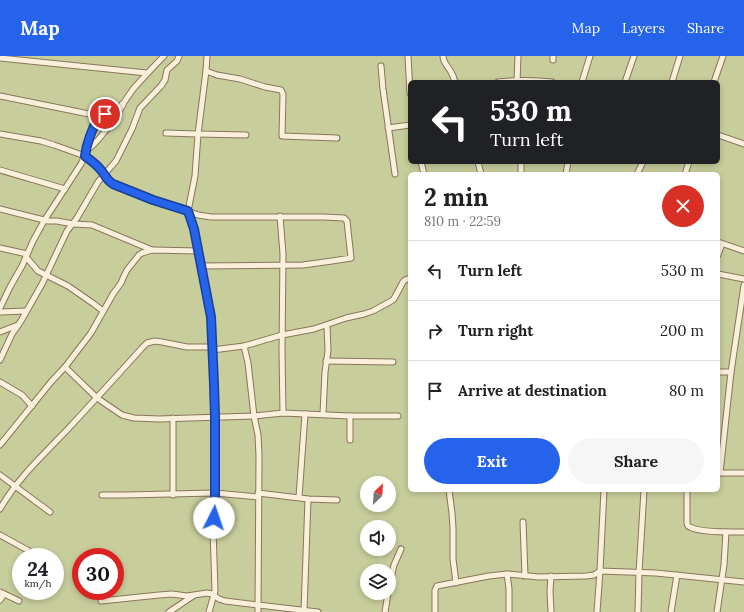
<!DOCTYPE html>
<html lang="en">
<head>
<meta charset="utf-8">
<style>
	:root { --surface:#fff; --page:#f6f6f6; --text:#202124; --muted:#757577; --line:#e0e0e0; --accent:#2563eb }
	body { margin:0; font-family:Lora,serif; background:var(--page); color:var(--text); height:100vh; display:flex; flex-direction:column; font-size:15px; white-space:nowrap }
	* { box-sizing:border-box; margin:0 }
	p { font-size:13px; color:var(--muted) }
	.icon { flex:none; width:22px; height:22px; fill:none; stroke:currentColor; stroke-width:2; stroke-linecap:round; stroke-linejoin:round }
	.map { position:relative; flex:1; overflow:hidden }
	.panel { position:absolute; left:408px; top:116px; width:312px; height:320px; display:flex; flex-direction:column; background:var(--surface); border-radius:6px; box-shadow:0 2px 6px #0003 }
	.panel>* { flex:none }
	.banner { position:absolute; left:408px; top:24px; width:312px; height:84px; border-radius:6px; box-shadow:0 2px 6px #0003; background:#202124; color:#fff; overflow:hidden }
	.needle { width:26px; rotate:25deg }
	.fabs { position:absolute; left:360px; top:420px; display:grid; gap:8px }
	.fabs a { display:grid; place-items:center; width:36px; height:36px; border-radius:50%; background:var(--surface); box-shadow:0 2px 6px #0003; font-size:20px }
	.speed { position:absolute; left:12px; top:492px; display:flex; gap:8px; font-size:20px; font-weight:700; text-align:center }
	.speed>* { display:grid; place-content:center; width:52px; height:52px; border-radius:50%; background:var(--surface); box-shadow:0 2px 6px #0003; line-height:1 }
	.speed small { font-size:10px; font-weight:400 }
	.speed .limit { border:6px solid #d22; background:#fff; color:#111 }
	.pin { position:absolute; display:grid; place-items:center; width:34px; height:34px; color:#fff; margin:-17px; border:2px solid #fff; border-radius:50%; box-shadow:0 1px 4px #0007 }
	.me { position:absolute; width:44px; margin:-22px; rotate:4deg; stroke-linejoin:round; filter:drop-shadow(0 0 3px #0008) }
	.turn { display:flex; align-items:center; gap:14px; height:84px; padding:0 16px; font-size:18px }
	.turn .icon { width:52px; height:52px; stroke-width:2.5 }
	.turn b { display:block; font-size:28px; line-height:34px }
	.round { display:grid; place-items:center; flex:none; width:42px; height:42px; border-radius:21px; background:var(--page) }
	.overview { display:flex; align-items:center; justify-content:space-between; height:68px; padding:0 16px }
	h1 { font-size:24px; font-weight:800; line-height:30px }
	.action { display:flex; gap:8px; margin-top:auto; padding:8px 16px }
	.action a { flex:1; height:46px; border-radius:24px; background:var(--accent); color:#fff; font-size:16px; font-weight:800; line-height:46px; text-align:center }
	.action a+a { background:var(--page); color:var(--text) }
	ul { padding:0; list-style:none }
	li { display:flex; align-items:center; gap:12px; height:60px; padding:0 16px; border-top:1px solid var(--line) }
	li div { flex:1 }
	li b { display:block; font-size:15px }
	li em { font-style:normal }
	header { display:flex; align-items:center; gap:24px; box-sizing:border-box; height:56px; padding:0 20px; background:var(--accent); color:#fff }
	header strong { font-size:19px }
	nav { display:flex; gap:22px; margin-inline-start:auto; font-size:14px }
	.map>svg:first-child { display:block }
	.park { fill:#c7cd9b; fill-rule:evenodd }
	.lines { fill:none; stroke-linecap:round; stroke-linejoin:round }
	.minor-casing { stroke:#8b755c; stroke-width:7 }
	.minor { stroke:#f9f0db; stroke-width:5 }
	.route-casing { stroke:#184099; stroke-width:10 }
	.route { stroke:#2563eb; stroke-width:7 }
</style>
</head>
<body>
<header>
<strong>Map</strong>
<nav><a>Map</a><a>Layers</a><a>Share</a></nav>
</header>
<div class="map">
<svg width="744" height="556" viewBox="0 0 744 556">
	<rect width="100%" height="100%" fill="#efe3c7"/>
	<path class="park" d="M0,0H744V556H0ZM410,26H718V106H410ZM410,118H718V434H410ZM367,427H389V449H367ZM367,471H389V493H367ZM21,501H55V535H21ZM81,501H115V535H81ZM367,515H389V537H367Z"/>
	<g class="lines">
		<defs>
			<g id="minor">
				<path d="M207,0L206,15L198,78L195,120L188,155L194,173L211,261L214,328L216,403L215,437L213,473L215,535L209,556"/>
				<path d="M408,0L410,37"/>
				<path d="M443,0C443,7 448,10 451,16C453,19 454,22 455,26"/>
				<path d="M0,2L147,17"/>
				<path d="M553,4V0"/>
				<path d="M381,10L383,33L395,118"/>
				<path d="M206,15L217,19L240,23L265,31L281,34L283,38L282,80L337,82"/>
				<path d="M498,26C516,24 534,24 552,26"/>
				<path d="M517,26L518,0"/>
				<path d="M582,26L590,0"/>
				<path d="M625,26L634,0"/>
				<path d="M672,26L680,0"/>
				<path d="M714,26L723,0"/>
				<path d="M0,40L99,60C108,58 119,53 125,45C128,40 131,36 134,32C144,21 154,10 164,0"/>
				<path d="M388,72L410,69"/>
				<path d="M166,77L198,78L246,79"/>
				<path d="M0,78L41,85L54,89L85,100L99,111L104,117L107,124L113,128L153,144L188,155L198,159L211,161H323L344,162L347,165L351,202L332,205L303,209L201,210"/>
				<path d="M718,79L744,88"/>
				<path d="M85,96C101,84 112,65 123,49"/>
				<path d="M421,106L424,118"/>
				<path d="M478,106L481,118"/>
				<path d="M521,106V118"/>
				<path d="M0,114L65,133"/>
				<path d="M566,118L568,106"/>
				<path d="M637,118L643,106"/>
				<path d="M685,118L689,106"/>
				<path d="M0,153L48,165H57L73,168L92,169L152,194"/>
				<path d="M280,160L283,198L282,295L283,357"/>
				<path d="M718,186L744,195"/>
				<path d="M0,192L27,198"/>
				<path d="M718,199L722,188"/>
				<path d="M26,201L38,215L68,230L94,248L103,255"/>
				<path d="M718,218L744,223"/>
				<path d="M0,252L10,231L22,210L33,185L44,165L81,108C85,101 85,97 86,89C89,79 94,69 99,60"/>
				<path d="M0,256L26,255"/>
				<path d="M0,276L18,269"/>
				<path d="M244,290L248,307L254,360L258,379L259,400L258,556"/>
				<path d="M212,294L244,290L282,279L314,273L346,262L364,258L373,255L393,244L395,241L403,226L405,224L410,222"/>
				<path d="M0,304L12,278L21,265L42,228L67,175L77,162L98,126L109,113L116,105L132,73L140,52L161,30L165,24L167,14L177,5L179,0"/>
				<path d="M326,305L393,306"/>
				<path d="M65,311L97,342L122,359L134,362L159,363L254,360L283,357L350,360H398"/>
				<path d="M718,316H731"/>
				<path d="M0,326L22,339L32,350"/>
				<path d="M323,358L325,316L328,295L327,269"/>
				<path d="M350,360V384"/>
				<path d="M173,362V439"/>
				<path d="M0,389L51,326L65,311L91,277L113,238L121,227L124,220L127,214L139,199L142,197L152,194L198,195"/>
				<path d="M718,417H744"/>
				<path d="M720,417L731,316L744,229"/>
				<path d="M0,419L50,456"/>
				<path d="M449,434L452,457L453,472V503L456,527"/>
				<path d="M687,434V467C688,470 687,470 690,471C700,477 732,476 744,476"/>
				<path d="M258,437L308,443L337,444"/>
				<path d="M102,439H125L215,437L258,441"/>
				<path d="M299,441L305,358"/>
				<path d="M0,453C17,423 43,399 67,374C92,347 117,320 141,293L147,287L155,285L162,286L187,291H212"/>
				<path d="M523,466L525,520"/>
				<path d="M0,479L40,501"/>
				<path d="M507,518L509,533V556"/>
				<path d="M551,520L550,535L551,556"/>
				<path d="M389,531L394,509L401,493"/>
				<path d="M0,536L19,545"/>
				<path d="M0,544L4,538"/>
				<path d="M101,545L159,539L172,538L187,540L207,537L212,538L219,543L225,545L318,556"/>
				<path d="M304,555L308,443"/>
				<path d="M169,556L193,540"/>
				<path d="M385,556L388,537"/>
				<path d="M435,556V534L437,530L489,520L507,518L539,521L586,520L594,519L600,515L656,517L744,526"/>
				<path d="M597,556L600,515L604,434"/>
				<path d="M638,556L639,517L644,434"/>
				<path d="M671,556L677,519"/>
				<path d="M717,556L724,509L726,476"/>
			</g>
		</defs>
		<use href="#minor" class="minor-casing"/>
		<use href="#minor" class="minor"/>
	</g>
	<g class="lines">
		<defs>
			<path id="route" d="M105,58L99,60C92,73 87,85 85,100C90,104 96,108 100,113C105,118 106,124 113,128L153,144L188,155L194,173L211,261L214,328L215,361V437L214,462"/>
		</defs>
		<use href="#route" class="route-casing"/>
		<use href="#route" class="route"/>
	</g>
</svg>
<div class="fabs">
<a><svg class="needle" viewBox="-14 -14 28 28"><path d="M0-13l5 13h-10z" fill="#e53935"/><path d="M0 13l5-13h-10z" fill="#757577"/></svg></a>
<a><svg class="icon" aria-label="sound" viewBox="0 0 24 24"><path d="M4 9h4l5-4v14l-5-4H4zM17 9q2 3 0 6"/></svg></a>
<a><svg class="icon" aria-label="layers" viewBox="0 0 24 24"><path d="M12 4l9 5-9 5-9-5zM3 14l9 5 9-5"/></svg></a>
</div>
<div class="speed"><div>24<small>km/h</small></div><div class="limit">30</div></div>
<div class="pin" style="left:105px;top:58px;background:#d93025"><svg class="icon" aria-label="arrive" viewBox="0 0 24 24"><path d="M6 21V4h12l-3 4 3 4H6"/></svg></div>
<svg class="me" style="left:214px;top:462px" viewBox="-20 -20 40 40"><circle r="19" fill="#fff"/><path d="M0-13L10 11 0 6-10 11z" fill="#2563eb"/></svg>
<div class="banner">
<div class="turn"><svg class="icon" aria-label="left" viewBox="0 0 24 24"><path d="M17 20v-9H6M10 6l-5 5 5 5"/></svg><div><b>530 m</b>Turn left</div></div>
</div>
<section class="panel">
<div class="overview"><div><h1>2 min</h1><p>810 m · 22:59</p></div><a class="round" style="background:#d93025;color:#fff"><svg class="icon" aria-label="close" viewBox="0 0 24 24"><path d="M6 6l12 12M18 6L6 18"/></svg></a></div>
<ul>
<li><svg class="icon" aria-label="left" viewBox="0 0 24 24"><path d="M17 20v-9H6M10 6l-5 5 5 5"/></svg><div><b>Turn left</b></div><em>530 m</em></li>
<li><svg class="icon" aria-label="right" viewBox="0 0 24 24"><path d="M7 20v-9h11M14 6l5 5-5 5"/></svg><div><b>Turn right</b></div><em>200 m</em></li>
<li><svg class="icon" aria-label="arrive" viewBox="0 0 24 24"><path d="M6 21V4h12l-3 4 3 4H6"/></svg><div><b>Arrive at destination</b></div><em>80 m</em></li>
</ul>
<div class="action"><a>Exit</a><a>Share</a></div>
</section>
</div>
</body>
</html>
